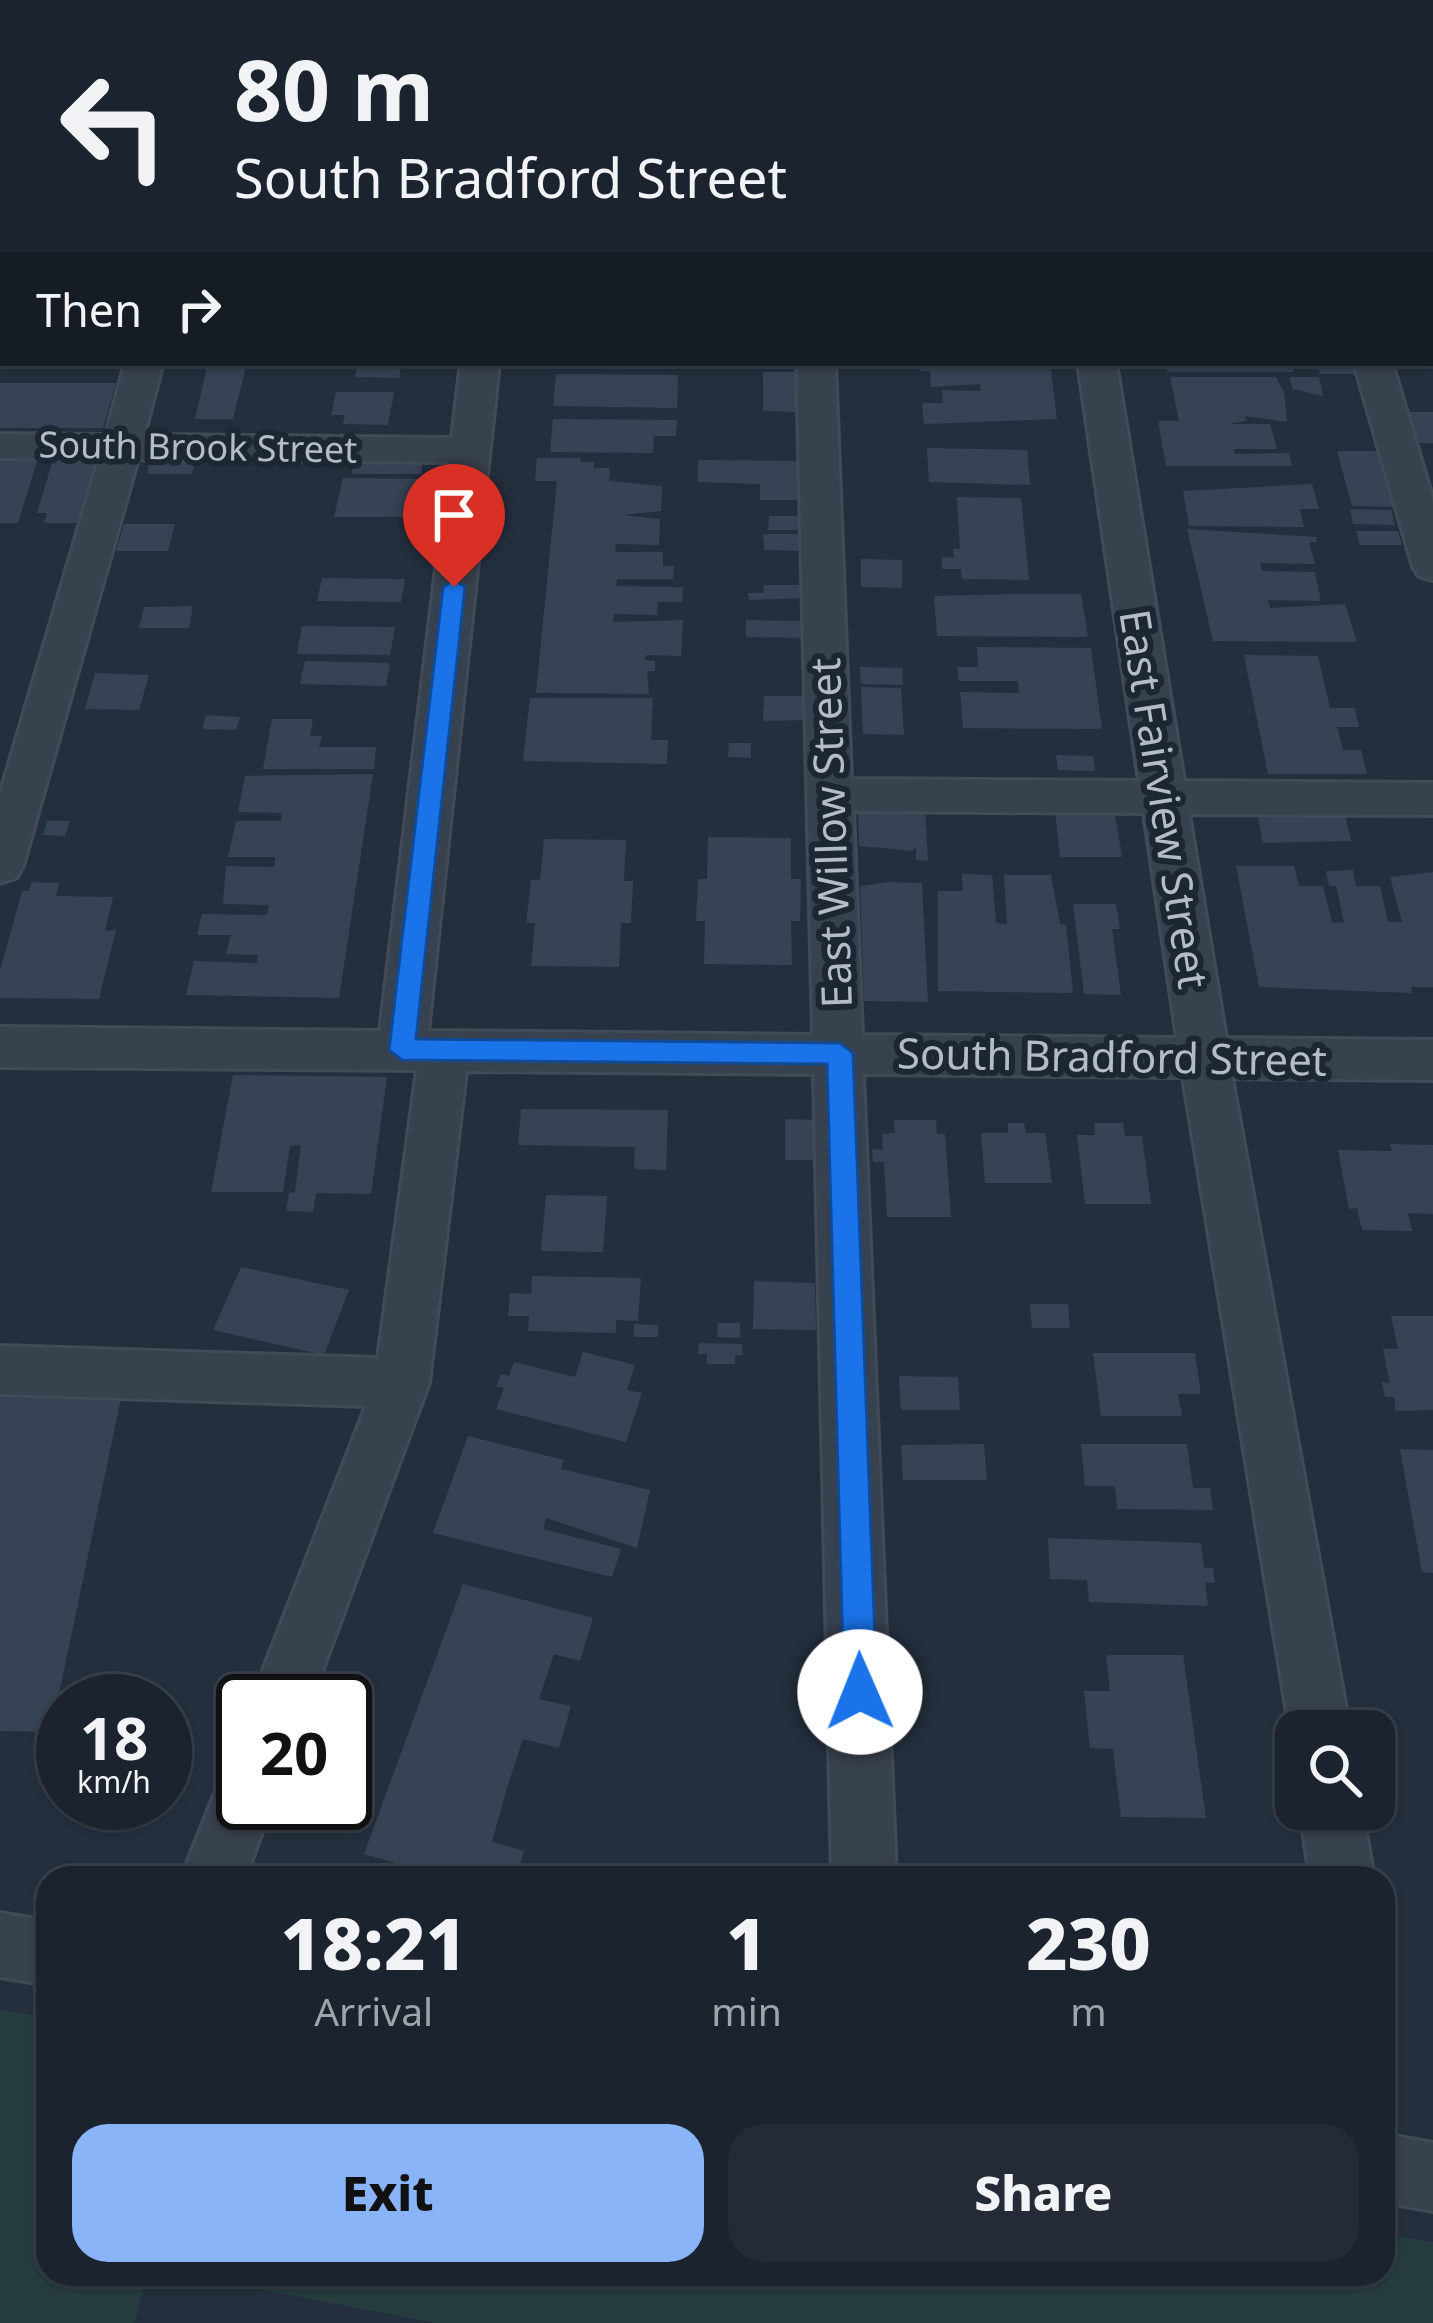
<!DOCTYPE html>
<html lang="en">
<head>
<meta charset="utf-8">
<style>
	:root { --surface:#1b232e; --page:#242b36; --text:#f1f3f6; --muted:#a0a4aa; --line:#39404a; --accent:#8ab4f8 }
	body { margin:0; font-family:"Noto Sans",sans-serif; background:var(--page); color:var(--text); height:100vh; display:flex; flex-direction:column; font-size:45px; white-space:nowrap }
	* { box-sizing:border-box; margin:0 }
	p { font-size:39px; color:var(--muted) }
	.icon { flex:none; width:66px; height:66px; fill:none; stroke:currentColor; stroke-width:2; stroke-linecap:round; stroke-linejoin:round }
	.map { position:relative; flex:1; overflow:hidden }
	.side { position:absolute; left:36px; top:1866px; width:1359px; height:420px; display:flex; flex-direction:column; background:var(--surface); border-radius:36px; box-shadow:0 3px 9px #0004,0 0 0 3px var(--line) }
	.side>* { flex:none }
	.guide { position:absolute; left:0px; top:0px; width:1434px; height:366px; box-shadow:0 3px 9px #0004,0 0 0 3px var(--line); background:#1b232e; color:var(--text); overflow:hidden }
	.buttons { position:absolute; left:1275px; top:1710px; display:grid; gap:24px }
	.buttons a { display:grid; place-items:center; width:120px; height:120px; border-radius:24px; background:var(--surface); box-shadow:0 3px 9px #0004,0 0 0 3px var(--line); font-size:60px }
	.speed { position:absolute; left:36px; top:1674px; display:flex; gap:24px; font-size:60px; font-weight:700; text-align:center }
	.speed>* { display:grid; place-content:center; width:156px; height:156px; border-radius:50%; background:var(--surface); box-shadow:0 3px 9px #0004,0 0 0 3px var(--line); line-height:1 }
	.speed small { font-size:30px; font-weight:400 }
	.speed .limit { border:6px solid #111; border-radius:18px; background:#fff; color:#111 }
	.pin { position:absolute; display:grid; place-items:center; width:102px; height:102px; color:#fff; margin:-123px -51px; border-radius:50% 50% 50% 0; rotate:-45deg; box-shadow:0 0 12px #0007 }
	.pin .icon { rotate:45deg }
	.me { position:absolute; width:132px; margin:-66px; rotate:359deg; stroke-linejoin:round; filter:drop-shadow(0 0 9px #0008) }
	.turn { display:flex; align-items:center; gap:42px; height:252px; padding:0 36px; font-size:54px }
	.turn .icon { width:156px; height:156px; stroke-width:2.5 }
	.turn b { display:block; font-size:84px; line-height:102px }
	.then { display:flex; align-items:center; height:114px; padding:0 36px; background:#0003; gap:24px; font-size:45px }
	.eta { display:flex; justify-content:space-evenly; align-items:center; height:204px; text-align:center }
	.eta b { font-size:72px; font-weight:800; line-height:84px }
	.primary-button { display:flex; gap:24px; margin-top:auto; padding:24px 36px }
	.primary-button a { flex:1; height:138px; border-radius:36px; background:var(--accent); color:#111; font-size:48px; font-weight:800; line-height:138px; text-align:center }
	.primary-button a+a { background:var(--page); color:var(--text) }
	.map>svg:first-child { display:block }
	.green { fill:#263c3f }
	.building { fill:#364354 }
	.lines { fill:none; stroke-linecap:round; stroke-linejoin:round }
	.minor-casing { stroke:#414a57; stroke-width:6 }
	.minor { fill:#38414e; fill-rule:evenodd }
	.route { fill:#1a73e8; stroke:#114b97; stroke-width:3 }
	.labels { text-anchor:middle; stroke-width:12; stroke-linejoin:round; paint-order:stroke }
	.far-street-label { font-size:36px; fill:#b4bcc9; stroke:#1d2633 }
	.street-label { font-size:42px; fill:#b4bcc9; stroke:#1d2633 }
</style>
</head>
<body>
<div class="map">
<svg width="1433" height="2323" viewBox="0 0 1433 2323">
	<rect width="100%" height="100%" fill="#242f3e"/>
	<g class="green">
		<path d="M0,2010L48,2017V2274H148L134,2323H0Z"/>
		<path d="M1383,2234L1433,2242V2323H436L180,2274H1383Z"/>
	</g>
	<g class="building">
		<path d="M208,363H247L233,419H195Z"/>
		<path d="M358,363H402L399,378L355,377Z"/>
		<path d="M920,363H1050L1057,419L924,424L922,403H943L942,390L981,391L980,384L931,387L930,371H920Z"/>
		<path d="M1165,363H1292L1294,372H1167Z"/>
		<path d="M1317,363H1352L1355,374H1320Z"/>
		<path d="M763,372H801V412L763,411Z"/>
		<path d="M556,374L678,375L677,408L553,406Z"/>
		<path d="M1170,377H1276L1284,392L1287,422L1245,416L1246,421L1227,424H1270L1277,449H1233L1235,454L1289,453L1292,466H1166L1158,421H1179Z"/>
		<path d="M1289,377H1319L1323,396L1293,389Z"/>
		<path d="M0,383H116L103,428H0Z"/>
		<path d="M336,392H394L388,425L343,424L345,415H331Z"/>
		<path d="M1402,412H1433V443H1411Z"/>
		<path d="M553,419L677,420L676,436H654L653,453L550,452Z"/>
		<path d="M927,448L1027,450L1030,485L929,482Z"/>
		<path d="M355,451L424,452L421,474H352Z"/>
		<path d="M1337,451H1379L1395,507L1352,506Z"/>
		<path d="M152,452H197L192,474H147Z"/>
		<path d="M55,453H105L85,523H44L47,513H37Z"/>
		<path d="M0,455H39L18,523H0Z"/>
		<path d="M537,458H581L580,462H594V468H610L609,481L662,486L661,511L623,515L660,519L659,545L616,544L615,552H663V566H674L673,579H617L616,586L683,587L682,602H658L657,615L614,614L613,622L683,620L681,656L646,655L645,660L655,661V671H647L649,694L536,693L557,481H535Z"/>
		<path d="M698,460L809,461L810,500H760V484L698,482Z"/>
		<path d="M343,478L424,479L418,517H334Z"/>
		<path d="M1312,484L1319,509H1300L1304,527L1189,526L1183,491Z"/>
		<path d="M957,497L1021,498L1029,580L962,579L961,569H942V557L954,558L953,549H960Z"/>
		<path d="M1350,509L1391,510L1395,525L1353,524Z"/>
		<path d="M769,516H809V530H768Z"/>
		<path d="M124,524H175L168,551H116Z"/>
		<path d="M1187,529L1316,537L1317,542H1309L1315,564L1260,563L1262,571L1315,572L1321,601L1268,600L1270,608L1345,604L1357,642L1213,641Z"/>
		<path d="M1356,531H1398L1402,545H1360Z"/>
		<path d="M763,534H807L808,551L764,550Z"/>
		<path d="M861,559L902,560V588L861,587Z"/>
		<path d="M322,578L405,579L401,602L317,601Z"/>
		<path d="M763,585H808L809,598L749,600L748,593H764Z"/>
		<path d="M1015,594H1081L1088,637L937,636L934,596Z"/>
		<path d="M193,606L189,628H139L144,607Z"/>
		<path d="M746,620L807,621V638L746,637Z"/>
		<path d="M302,626L395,627L390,655L297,654Z"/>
		<path d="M977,647L1091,648L1102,729L963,728L960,692L1019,693L1018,681H959L957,667H978Z"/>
		<path d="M1244,655L1318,656L1330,708H1355L1359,727H1337L1343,750H1361L1367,774H1268Z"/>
		<path d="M305,661L390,663L386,686L300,684Z"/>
		<path d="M860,667L902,668L903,685L861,684Z"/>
		<path d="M95,673L149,675L139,710L85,709Z"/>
		<path d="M861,687L901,688L904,735L863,734Z"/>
		<path d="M764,696H808L809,720L763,721Z"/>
		<path d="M530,698H653L651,740H668L667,764L523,761Z"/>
		<path d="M206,715L240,717L236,730L202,729Z"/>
		<path d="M272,719H313L310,736H322L319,747H376L374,769H263Z"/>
		<path d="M729,743H751V758L728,757Z"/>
		<path d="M1056,755L1093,756L1095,771L1058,770Z"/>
		<path d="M373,774L339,998L186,995L194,961L257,963L258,955L226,954L231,935H197L202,914L267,915L269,905L223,904L226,866L274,867L275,862V857H228L236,821H281L282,813L238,812L245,776Z"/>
		<path d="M1054,804H1113L1122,857H1060Z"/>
		<path d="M858,806L925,807L928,861L916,860V846L913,851L859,846Z"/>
		<path d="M1343,807L1351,841L1263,843L1257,811Z"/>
		<path d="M47,821H70L65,836L43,835Z"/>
		<path d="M708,837L791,838V879H801L800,921H791L792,965L704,964L705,921H696L698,879H707Z"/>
		<path d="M544,839L626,840L624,881H633L631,923H621L619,967L531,966L535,923H526L531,880H540Z"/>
		<path d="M1236,866H1294L1299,886H1323L1332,923L1344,922L1336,886H1329L1326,871L1353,870L1356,886H1380L1388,922H1402L1390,877L1433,872V987H1411L1412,993L1259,987Z"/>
		<path d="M962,874L992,875L996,923L1007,924L1004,875H1051L1060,924L1066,925L1073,993L938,991V891H963Z"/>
		<path d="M31,882L59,883L56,896L113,897L105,931L116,930L99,999L0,998V971L22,891H29Z"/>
		<path d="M889,882L922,883L928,1002L864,1001L860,886Z"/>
		<path d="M1073,904H1116L1120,929H1112L1121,995L1084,994Z"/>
		<path d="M233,1075L387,1077L371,1194L316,1193L313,1212L286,1211L289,1193L295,1192L301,1145L290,1146L283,1192H211Z"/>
		<path d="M521,1109L668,1110L666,1170L634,1169L635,1147L518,1145Z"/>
		<path d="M785,1119L827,1120L828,1160H785Z"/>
		<path d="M894,1120H936L937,1134H945L951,1217H887L884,1162H873L872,1149L883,1150L882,1134L895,1133Z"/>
		<path d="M1008,1123H1024L1026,1133H1045L1052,1183H985L981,1133H1008Z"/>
		<path d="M1094,1123H1123L1125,1136H1142L1151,1204H1085L1077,1135H1095Z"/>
		<path d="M1390,1144L1433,1145V1214L1408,1213L1412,1231L1362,1230L1357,1208L1349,1209L1338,1150L1392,1151Z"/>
		<path d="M546,1195L607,1196L603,1252L541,1251Z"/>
		<path d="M241,1267L349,1290L324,1355L213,1330Z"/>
		<path d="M532,1276L641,1278L638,1321L616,1320V1333L528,1331L529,1316H508L510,1293L531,1294Z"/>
		<path d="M754,1281L815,1283L816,1330L753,1329Z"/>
		<path d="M1030,1304H1068L1070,1328H1032Z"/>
		<path d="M1391,1316H1433V1410L1396,1411L1394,1397H1385L1382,1382L1390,1383L1383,1349H1398Z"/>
		<path d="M718,1323H740V1338L717,1337Z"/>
		<path d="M634,1324L658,1325V1337H634Z"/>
		<path d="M699,1343L742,1344L743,1355H735V1364H707V1354H698Z"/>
		<path d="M583,1352L635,1365L627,1390L642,1393L626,1442L496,1409L504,1388L496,1386L501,1374L509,1376L514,1362L575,1377Z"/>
		<path d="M1093,1353H1195L1201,1394H1178L1182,1416H1101Z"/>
		<path d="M899,1376L958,1377L960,1410H901Z"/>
		<path d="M0,1384H124L51,1732L0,1731Z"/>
		<path d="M468,1436L564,1460L561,1469L650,1490L637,1548L546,1518L543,1529L621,1549L612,1577L433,1533Z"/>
		<path d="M984,1444L987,1480H903L901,1445Z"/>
		<path d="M1081,1444H1187L1193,1488H1210L1213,1510L1117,1509L1115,1486H1085Z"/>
		<path d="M1400,1449L1433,1450V1573L1422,1572Z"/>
		<path d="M1048,1538L1201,1543L1204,1568H1213L1215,1583L1205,1582L1208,1606L1089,1602L1087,1580L1050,1579Z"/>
		<path d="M463,1584L593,1618L580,1661L554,1654L539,1699L571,1706L559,1748L523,1739L507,1788L492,1842L524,1851L516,1878H448L364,1854Z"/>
		<path d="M1106,1655H1183L1206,1818L1121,1817L1113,1749L1090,1748L1084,1691H1110Z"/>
	</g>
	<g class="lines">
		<defs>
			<g id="minor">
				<rect x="512" y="0" width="30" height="3"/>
				<rect x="791" y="0" width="30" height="3"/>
				<path d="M1016,0H1046L1047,3H1017Z"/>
				<rect x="1431" y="95" width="2" height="20"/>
				<path d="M125,363H163L144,435L452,438L461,363H499L428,1031L813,1035L797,363H835L851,779L1139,781L1078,363H1116L1184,781L1433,783V815L1189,814L1226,1038L1433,1040V1080L1232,1078L1350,1731H1296V1746L1290,1731L1183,1077L863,1074L896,1878H832L814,1074L466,1071L429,1383L311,1701H251L366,1406L0,1394V1346L378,1358L417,1070L0,1067V1027L380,1031L449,462L138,459L23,866L16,878L0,883V794L99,459L0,458V434L106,435ZM853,811L1144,813L1177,1038L862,1035Z"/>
				<path d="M1354,363H1392L1433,500V580L1419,576L1413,567Z"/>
				<path d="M243,1769V1803H273L245,1878H181L221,1778Z"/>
				<path d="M1300,1809H1362L1374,1878H1310Z"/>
				<path d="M0,1913L48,1921V1985L0,1977Z"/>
				<path d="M1383,2134L1433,2143V2211L1383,2202Z"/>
			</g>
		</defs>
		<use href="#minor" class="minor-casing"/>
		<use href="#minor" class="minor"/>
	</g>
	<path class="route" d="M454,580L465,587L416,1039L840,1043L853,1053L877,1692L872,1703L860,1708L849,1703L844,1692L827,1064L402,1060L389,1050L443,587Z"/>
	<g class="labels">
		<g class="far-street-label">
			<text transform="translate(198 447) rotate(1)" y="13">South Brook Street</text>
		</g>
		<g class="street-label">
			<text transform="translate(1164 799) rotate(81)" y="15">East Fairview Street</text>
			<text transform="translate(831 833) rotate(-92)" y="15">East Willow Street</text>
			<text transform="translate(1112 1057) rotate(1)" y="15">South Bradford Street</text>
		</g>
	</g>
</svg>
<div class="buttons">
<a><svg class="icon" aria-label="search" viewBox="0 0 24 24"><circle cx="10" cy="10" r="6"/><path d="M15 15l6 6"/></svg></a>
</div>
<div class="speed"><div>18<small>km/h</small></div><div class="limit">20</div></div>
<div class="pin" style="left:454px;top:587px;background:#d93025"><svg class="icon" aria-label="arrive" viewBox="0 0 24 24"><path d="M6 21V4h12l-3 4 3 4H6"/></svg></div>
<svg class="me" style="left:860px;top:1692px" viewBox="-20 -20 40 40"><circle r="19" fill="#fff"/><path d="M0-13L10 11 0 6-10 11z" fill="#1a73e8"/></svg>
<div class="guide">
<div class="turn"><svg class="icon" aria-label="left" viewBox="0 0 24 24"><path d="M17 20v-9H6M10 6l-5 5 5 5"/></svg><div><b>80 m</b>South Bradford Street</div></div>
<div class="then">Then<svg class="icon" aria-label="right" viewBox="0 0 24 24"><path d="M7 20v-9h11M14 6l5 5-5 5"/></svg></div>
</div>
<section class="side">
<div class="eta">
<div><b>18:21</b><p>Arrival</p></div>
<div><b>1</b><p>min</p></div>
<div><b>230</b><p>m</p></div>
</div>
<div class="primary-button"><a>Exit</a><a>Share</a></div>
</section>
</div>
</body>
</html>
